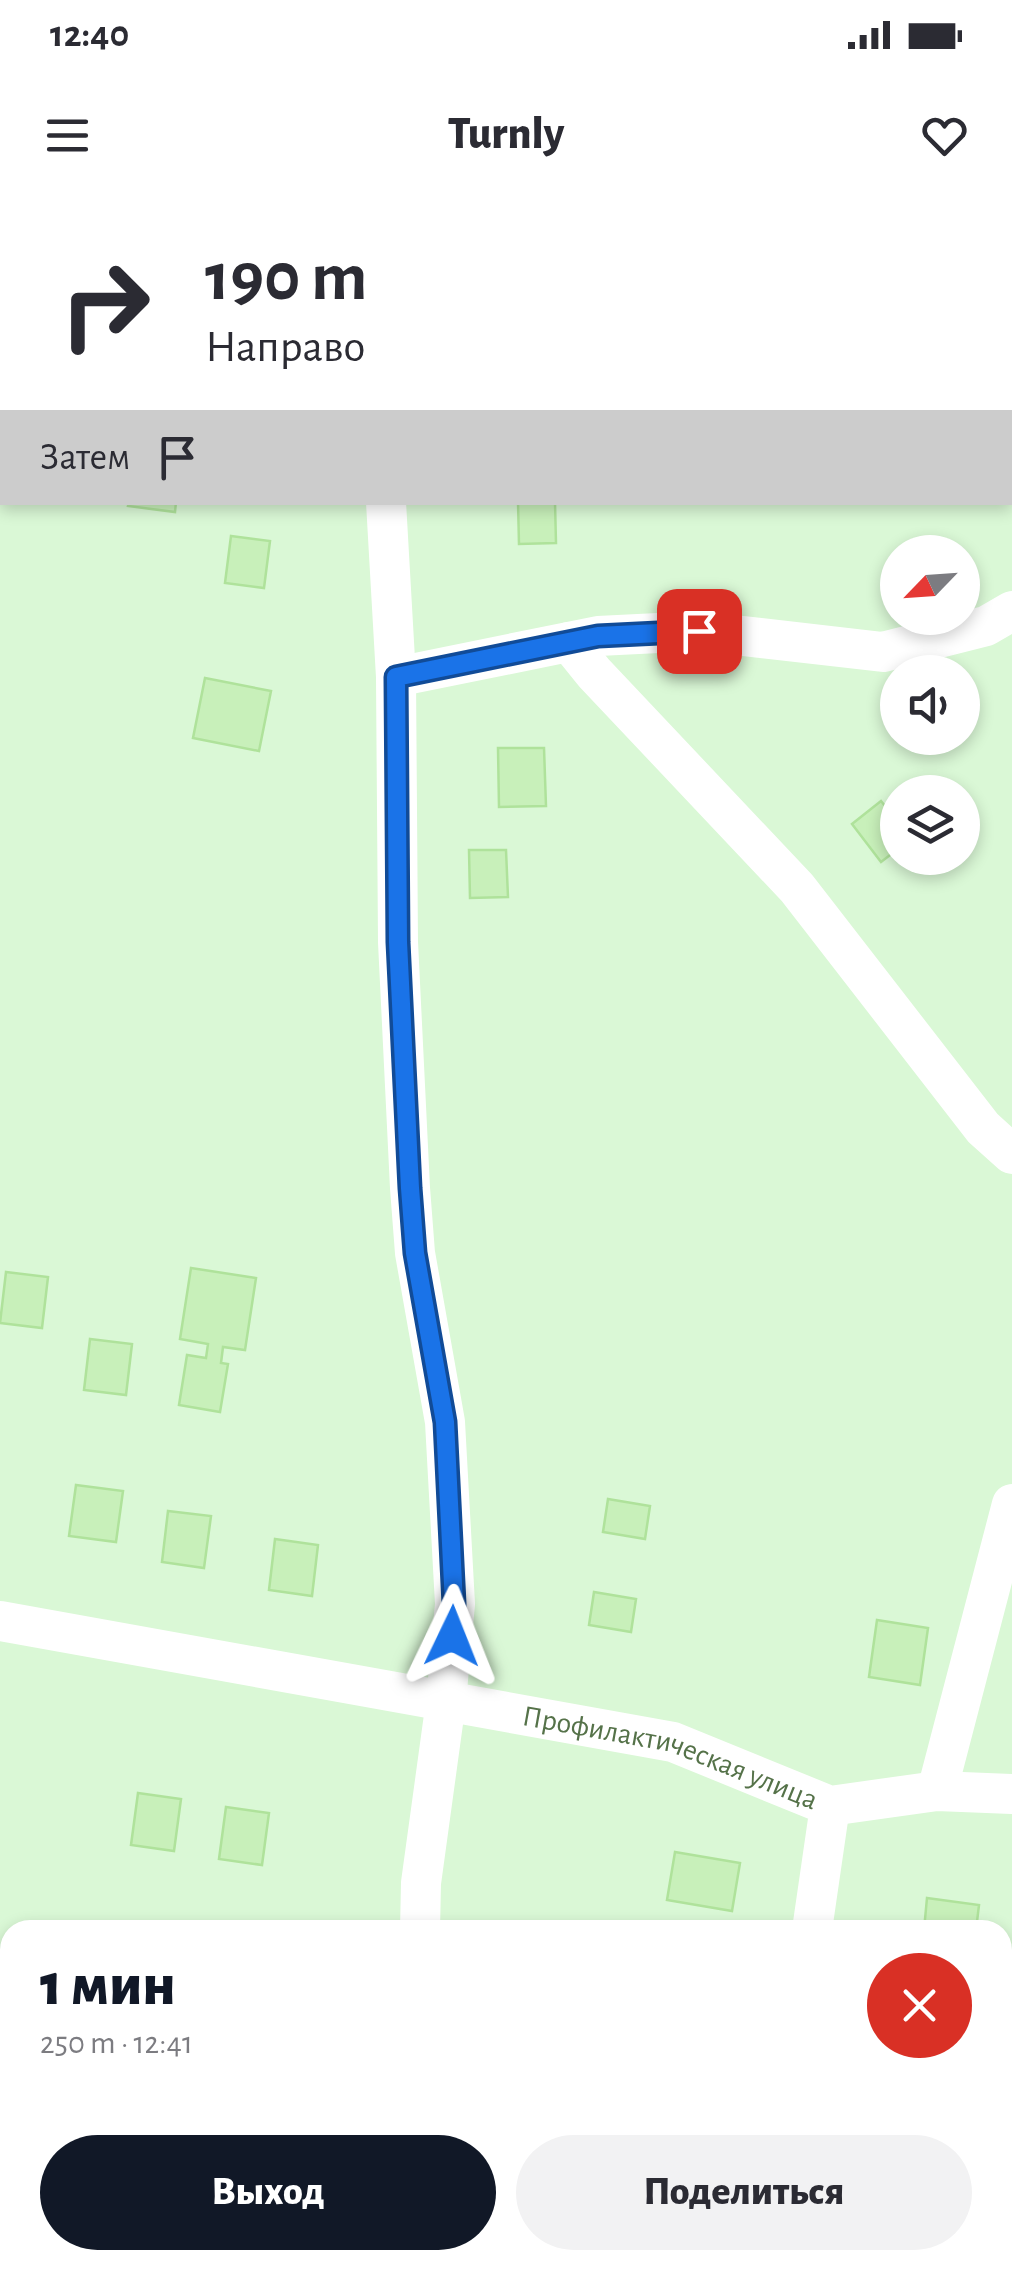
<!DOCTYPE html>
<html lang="ru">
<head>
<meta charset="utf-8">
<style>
	:root { --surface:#fff; --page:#f2f2f3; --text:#2b2b33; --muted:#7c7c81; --accent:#111827 }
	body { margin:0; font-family:"Alegreya Sans",sans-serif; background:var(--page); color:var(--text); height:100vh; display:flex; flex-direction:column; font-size:38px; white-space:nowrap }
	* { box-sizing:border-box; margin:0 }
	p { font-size:32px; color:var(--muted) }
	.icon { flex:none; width:55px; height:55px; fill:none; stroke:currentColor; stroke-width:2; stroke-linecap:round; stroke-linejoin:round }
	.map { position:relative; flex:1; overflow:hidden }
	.drawer { position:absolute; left:0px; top:1720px; width:1012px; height:350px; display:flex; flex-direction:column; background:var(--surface); border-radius:30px 30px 0 0; box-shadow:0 5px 15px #0003 }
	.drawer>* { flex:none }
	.guide { position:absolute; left:0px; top:0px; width:1012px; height:305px; box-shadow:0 5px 15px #0003; background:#fff; color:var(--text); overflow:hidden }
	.needle { width:65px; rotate:245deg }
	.buttons { position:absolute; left:880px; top:335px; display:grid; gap:20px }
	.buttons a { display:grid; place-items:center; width:100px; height:100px; border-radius:50%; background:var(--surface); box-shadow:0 5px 15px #0003; font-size:50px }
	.pin { position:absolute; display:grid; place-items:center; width:85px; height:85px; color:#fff; margin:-42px; border-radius:20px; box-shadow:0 5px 15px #0006 }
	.me { position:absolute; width:110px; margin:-55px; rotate:2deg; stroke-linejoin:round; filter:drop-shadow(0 0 8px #0008) }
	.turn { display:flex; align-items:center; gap:35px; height:210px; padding:0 40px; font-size:45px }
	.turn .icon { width:130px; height:130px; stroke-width:2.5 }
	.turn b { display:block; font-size:70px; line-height:85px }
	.then { display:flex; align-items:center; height:95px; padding:0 40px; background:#0003; gap:20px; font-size:38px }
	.round { display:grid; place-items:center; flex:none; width:105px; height:105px; border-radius:52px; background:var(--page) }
	.headline { display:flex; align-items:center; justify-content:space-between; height:170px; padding:0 40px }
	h1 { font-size:60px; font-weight:800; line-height:75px; color:var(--accent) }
	.cta { display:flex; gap:20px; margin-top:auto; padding:20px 40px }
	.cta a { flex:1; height:115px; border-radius:60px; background:var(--accent); color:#fff; font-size:40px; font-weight:800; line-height:115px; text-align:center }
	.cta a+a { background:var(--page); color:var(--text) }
	.status { display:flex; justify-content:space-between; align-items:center; height:70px; padding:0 50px; background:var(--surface); direction:ltr }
	.status svg { height:28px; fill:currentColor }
	header { display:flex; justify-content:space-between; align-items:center; height:130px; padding:0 40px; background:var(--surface); font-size:45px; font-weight:800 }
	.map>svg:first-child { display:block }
	.residential { fill:#daf8d6; fill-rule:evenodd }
	.building { fill:#c8f0ba; stroke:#afe29b; stroke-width:2.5 }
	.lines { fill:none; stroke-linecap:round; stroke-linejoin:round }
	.lane { stroke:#fff; stroke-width:20 }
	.street { stroke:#fff; stroke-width:40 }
	.route-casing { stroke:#114b97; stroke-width:25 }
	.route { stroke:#1a73e8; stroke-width:18 }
	.labels { text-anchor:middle; stroke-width:8; stroke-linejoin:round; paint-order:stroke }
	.street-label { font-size:30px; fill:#557249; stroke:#e9ffe7 }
</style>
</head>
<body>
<div class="status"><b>12:40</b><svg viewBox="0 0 49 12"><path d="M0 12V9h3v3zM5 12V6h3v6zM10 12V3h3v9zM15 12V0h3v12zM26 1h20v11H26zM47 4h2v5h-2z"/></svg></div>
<header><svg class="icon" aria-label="menu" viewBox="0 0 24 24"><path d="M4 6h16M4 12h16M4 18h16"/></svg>Turnly<svg class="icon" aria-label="heart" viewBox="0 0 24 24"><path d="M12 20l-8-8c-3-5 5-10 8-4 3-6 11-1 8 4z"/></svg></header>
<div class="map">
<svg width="1012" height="2070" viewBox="0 0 1012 2070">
	<rect width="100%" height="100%" fill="#e3fbe2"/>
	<path class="residential" d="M0,0H1012V2070H0ZM2,2H1010V302H2ZM898,352H962V418H898ZM898,472H962V538H898ZM898,592H962V658H898ZM10,1730H1002V2060H10Z"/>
	<g class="building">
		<path d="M578,0H646L577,2Z"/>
		<path d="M129,302H176L175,312L128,306Z"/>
		<path d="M518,302H555L556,343L519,344Z"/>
		<path d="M231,336L270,341L264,388L225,383Z"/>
		<path d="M205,478L271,491L259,551L193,538Z"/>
		<path d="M498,548H544L546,606L499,607Z"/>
		<path d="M881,601L898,622V649L881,662L852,624Z"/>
		<path d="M469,650H506L508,697L470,698Z"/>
		<path d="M191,1068L256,1078L245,1150L223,1147L221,1163L228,1164L220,1212L179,1205L187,1155L206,1158L208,1144L180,1139Z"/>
		<path d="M6,1072L48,1077L42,1128L0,1123Z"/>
		<path d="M90,1139L132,1144L126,1195L84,1190Z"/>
		<path d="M76,1285L123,1291L116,1342L69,1336Z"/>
		<path d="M608,1299L650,1306L645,1339L603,1332Z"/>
		<path d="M168,1311L211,1316L204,1368L162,1362Z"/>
		<path d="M275,1339L318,1345L312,1396L269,1390Z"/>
		<path d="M594,1392L636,1399L631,1432L589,1425Z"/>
		<path d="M877,1420L928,1428L920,1485L869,1477Z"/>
		<path d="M138,1593L181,1599L174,1651L131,1645Z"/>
		<path d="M226,1607L269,1613L262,1665L219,1659Z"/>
		<path d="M675,1652L740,1663L732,1711L667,1700Z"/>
		<path d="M927,1698L979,1705L976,1730H924Z"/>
		<path d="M5,1943L10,1944V1995L0,1993Z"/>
		<path d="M0,2053L10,2054V2060H37L36,2070H0Z"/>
		<path d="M320,2060H382L383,2070H321Z"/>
		<path d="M605,2060H662L659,2070H602Z"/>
	</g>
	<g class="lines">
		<path class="lane" d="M1002,1787L1012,1788"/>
		<g class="street">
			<path d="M370,0V2"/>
			<path d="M0,170L2,171"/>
			<path d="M386,302L396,477"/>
			<path d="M569,442L594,473L797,688L983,928L1012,954"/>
			<path id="s1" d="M0,1421L673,1542L830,1606L937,1591L1012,1594"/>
			<path d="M937,1591L1012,1304"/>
			<path d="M420,1730L421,1683L446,1501L455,1404L445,1222L415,1053L410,988L398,742L396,477L598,436L699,431L883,452L986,426L1012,411"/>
			<path d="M812,1730L830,1606"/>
			<path d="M0,1876L10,1877"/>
			<path d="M443,2060L444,2070"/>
			<path d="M114,2070L116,2060"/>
			<path d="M705,2070L708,2060"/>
		</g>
	</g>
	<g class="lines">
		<defs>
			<path id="route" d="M452,1436L454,1404L445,1222L415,1053L410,988L398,742L396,477L598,436L699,431"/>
		</defs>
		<use href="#route" class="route-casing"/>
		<use href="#route" class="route"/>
	</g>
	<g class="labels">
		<g class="street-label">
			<text dy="10" stroke="none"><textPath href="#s1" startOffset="685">Профилактическая улица</textPath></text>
		</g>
	</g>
</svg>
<div class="buttons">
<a><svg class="needle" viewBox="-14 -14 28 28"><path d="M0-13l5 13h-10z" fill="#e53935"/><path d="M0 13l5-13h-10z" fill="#7c7c81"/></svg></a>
<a><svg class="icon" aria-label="sound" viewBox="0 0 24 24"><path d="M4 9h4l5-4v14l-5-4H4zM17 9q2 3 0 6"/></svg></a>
<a><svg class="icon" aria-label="layers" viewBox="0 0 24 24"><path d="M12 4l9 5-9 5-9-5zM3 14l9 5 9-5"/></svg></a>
</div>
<div class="pin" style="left:699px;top:431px;background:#d93025"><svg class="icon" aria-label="arrive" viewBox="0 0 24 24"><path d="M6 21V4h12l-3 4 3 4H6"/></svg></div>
<svg class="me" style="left:452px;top:1436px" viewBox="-20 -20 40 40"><path d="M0-17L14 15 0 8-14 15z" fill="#1a73e8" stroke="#fff" stroke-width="4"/></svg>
<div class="guide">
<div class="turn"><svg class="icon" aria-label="right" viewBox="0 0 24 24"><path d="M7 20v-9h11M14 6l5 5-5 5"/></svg><div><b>190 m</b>Направо</div></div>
<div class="then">Затем<svg class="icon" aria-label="arrive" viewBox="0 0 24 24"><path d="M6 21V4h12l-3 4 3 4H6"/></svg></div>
</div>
<section class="drawer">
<div class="headline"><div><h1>1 мин</h1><p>250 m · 12:41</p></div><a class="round" style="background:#d93025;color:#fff"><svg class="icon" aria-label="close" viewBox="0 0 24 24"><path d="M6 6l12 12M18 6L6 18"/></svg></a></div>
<div class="cta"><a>Выход</a><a>Поделиться</a></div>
</section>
</div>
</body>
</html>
